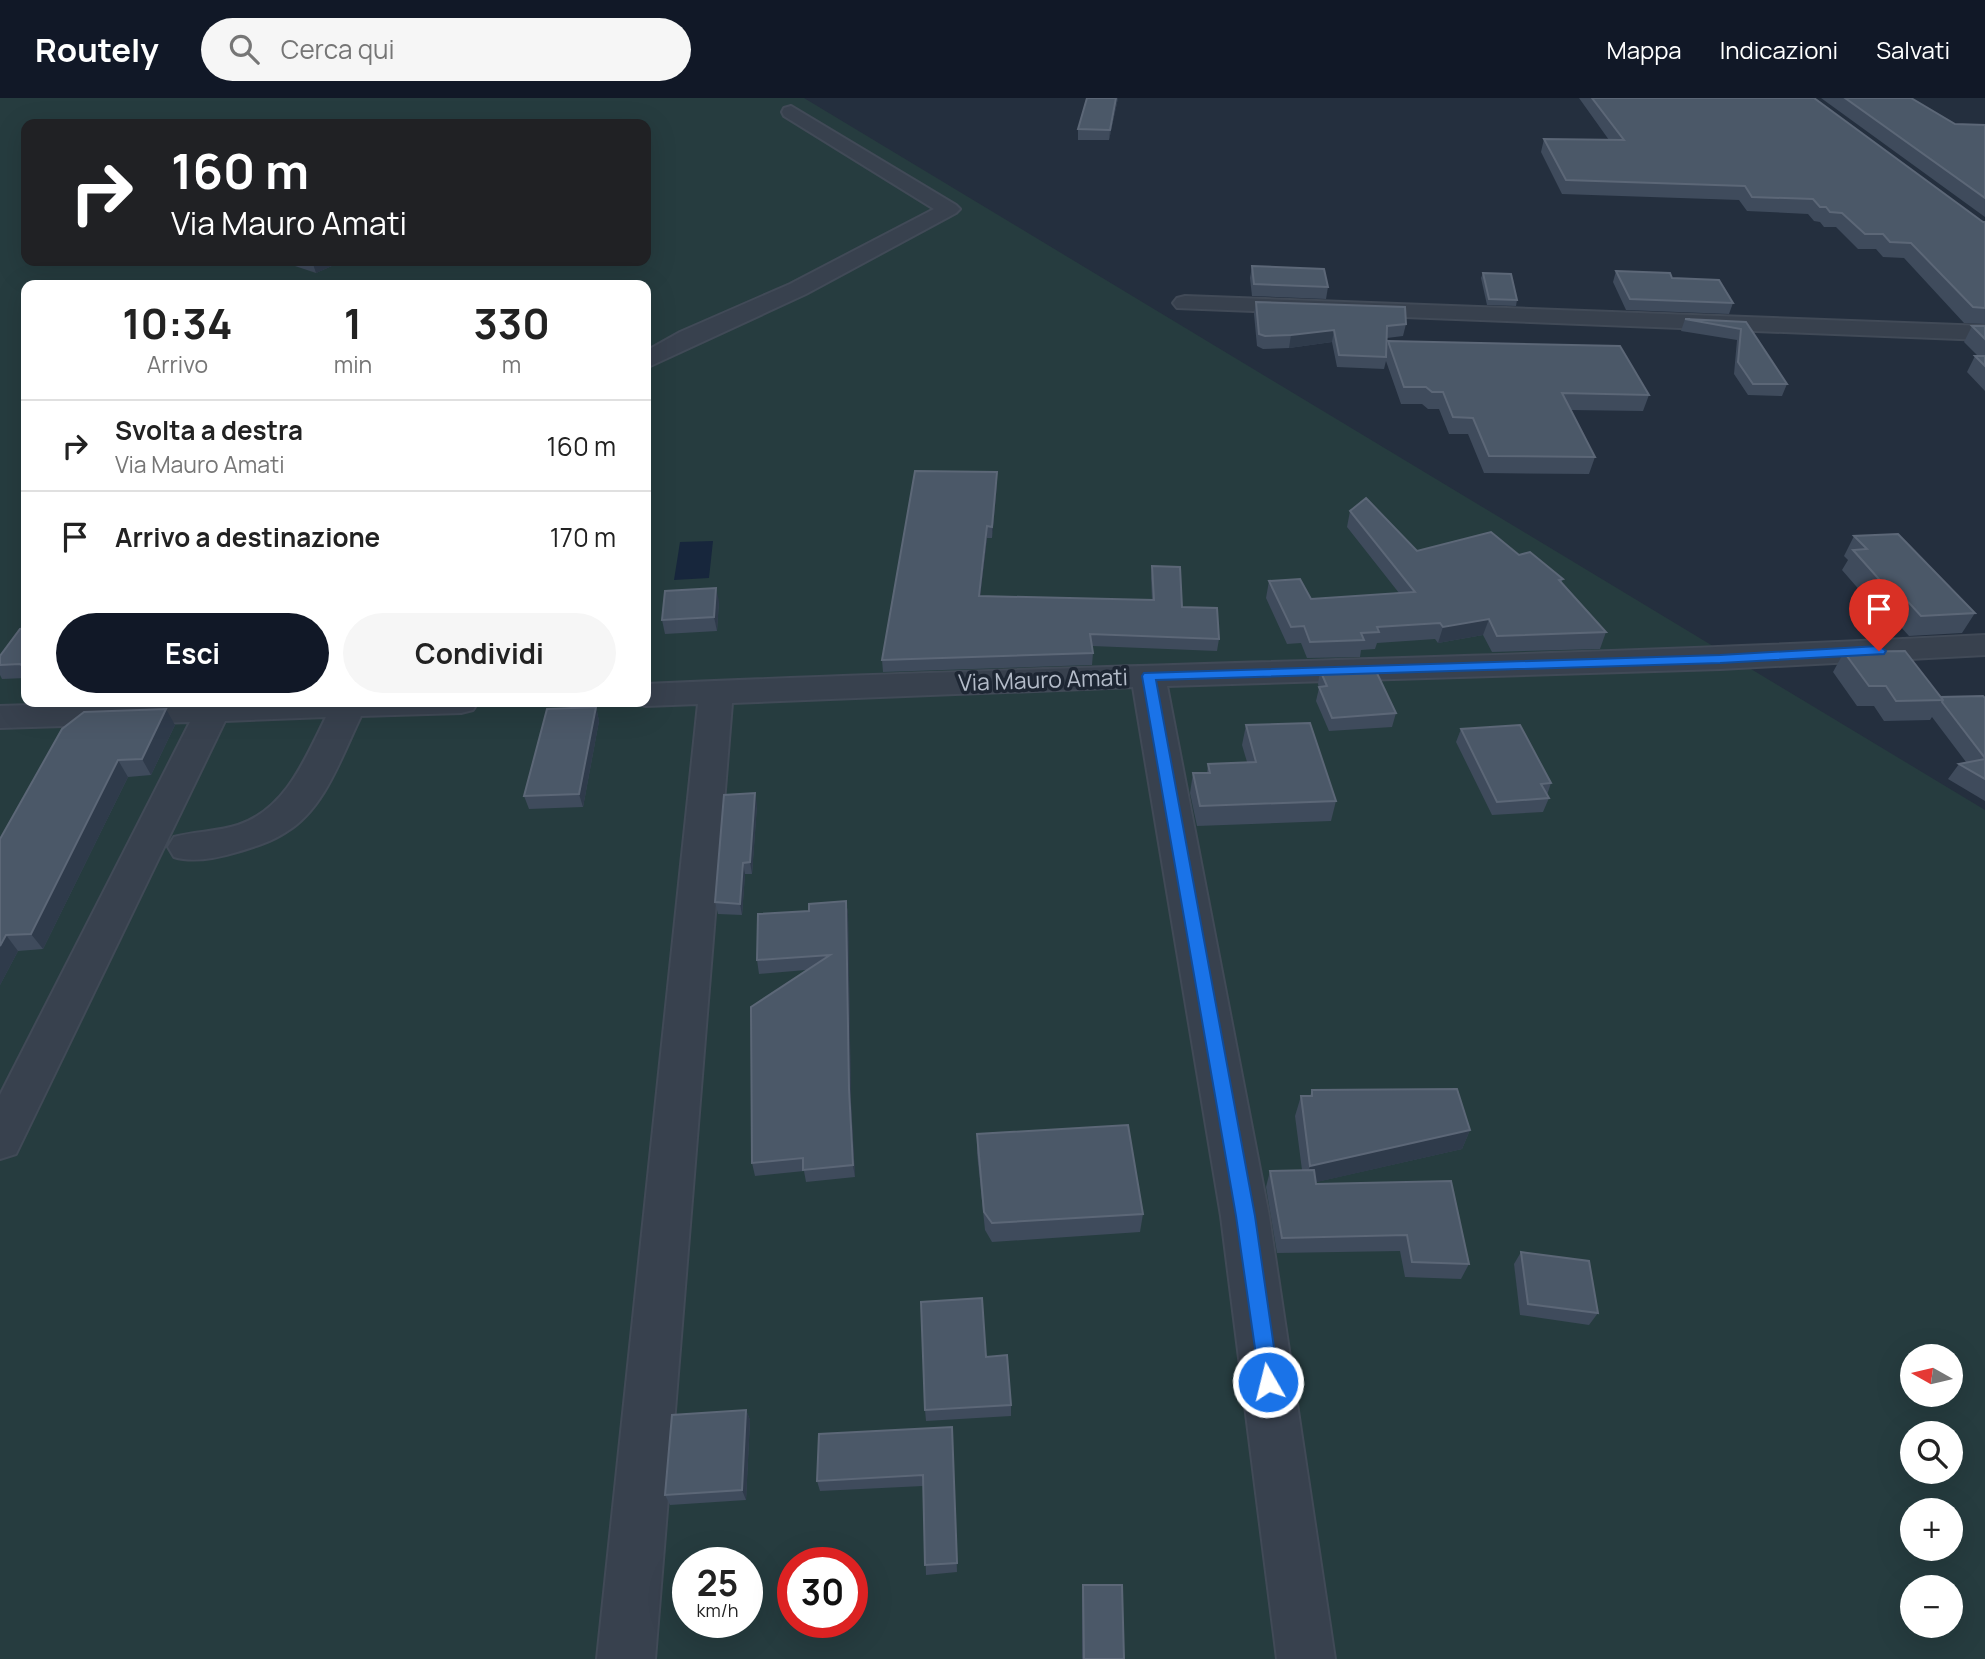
<!DOCTYPE html>
<html lang="it">
<head>
<meta charset="utf-8">
<style>
	:root { --surface:#fff; --page:#f6f6f6; --text:#222; --muted:#767676; --line:#e0e0e0; --accent:#111827 }
	body { margin:0; font-family:Manrope,sans-serif; background:var(--page); color:var(--text); height:100vh; display:flex; flex-direction:column; font-size:26px; white-space:nowrap }
	* { box-sizing:border-box; margin:0 }
	p { font-size:23px; color:var(--muted) }
	.icon { flex:none; width:38px; height:38px; fill:none; stroke:currentColor; stroke-width:2; stroke-linecap:round; stroke-linejoin:round }
	.map { position:relative; flex:1; overflow:hidden }
	.panel { position:absolute; left:21px; top:182px; width:630px; height:427px; display:flex; flex-direction:column; background:var(--surface); border-radius:14px; box-shadow:0 7px 28px #0002 }
	.panel>* { flex:none }
	.top-card { position:absolute; left:21px; top:21px; width:630px; height:147px; border-radius:14px; box-shadow:0 7px 28px #0002; background:#202124; color:#fff; overflow:hidden }
	.needle { width:46px; rotate:278deg }
	.controls { position:absolute; left:1900px; top:1246px; display:grid; gap:14px }
	.controls a { display:grid; place-items:center; width:63px; height:63px; border-radius:50%; background:var(--surface); box-shadow:0 7px 28px #0002; font-size:35px }
	.speed { position:absolute; left:672px; top:1449px; display:flex; gap:14px; font-size:35px; font-weight:700; text-align:center }
	.speed>* { display:grid; place-content:center; width:91px; height:91px; border-radius:50%; background:var(--surface); box-shadow:0 7px 28px #0002; line-height:1 }
	.speed small { font-size:18px; font-weight:400 }
	.speed .limit { border:10px solid #d22; background:#fff; color:#111 }
	.pin { position:absolute; display:grid; place-items:center; width:60px; height:60px; color:#fff; margin:-72px -30px; border-radius:50% 50% 50% 0; rotate:-45deg; box-shadow:0 0 7px #0007 }
	.pin .icon { rotate:45deg }
	.me { position:absolute; width:77px; margin:-38px; rotate:352deg; stroke-linejoin:round; filter:drop-shadow(0 0 5px #0008) }
	.turn { display:flex; align-items:center; gap:24px; height:147px; padding:0 35px; font-size:32px }
	.turn .icon { width:91px; height:91px; stroke-width:2.5 }
	.turn b { display:block; font-size:49px; line-height:60px }
	.eta { display:flex; justify-content:space-evenly; align-items:center; height:119px; text-align:center }
	.eta b { font-size:42px; font-weight:700; line-height:49px }
	.action { display:flex; gap:14px; margin-top:auto; padding:14px 35px }
	.action a { flex:1; height:80px; border-radius:42px; background:var(--accent); color:#fff; font-size:28px; font-weight:700; line-height:80px; text-align:center }
	.action a+a { background:var(--page); color:var(--text) }
	ul { padding:0; list-style:none }
	li { display:flex; align-items:center; gap:21px; height:91px; padding:0 35px; border-top:2px solid var(--line) }
	li div { flex:1 }
	li b { display:block; font-size:26px }
	li em { font-style:normal }
	header { display:flex; align-items:center; gap:42px; box-sizing:border-box; height:98px; padding:0 35px; background:var(--accent); color:#fff }
	header strong { font-size:33px }
	nav { display:flex; gap:38px; margin-inline-start:auto; font-size:24px }
	.search { width:490px; height:63px; background:var(--page); display:flex; align-items:center; gap:18px; box-sizing:border-box; padding:0 24px; border-radius:38px; color:var(--muted); font-size:26px }
	.map>svg:first-child { display:block }
	.green { fill:#263c3f; fill-rule:evenodd }
	.water { fill:#17263c }
	.lines { fill:none; stroke-linecap:round; stroke-linejoin:round }
	.minor-casing { stroke:#414a57; stroke-width:4 }
	.minor { fill:#38414e; fill-rule:evenodd }
	.wall { fill:#3f4b5c }
	.shaded-wall { fill:#2f3b4b }
	.building { fill:#4b5868; stroke:#5c6777; stroke-width:2 }
	.route { fill:#1a73e8; stroke:#114b97; stroke-width:2 }
	.labels { text-anchor:middle; stroke-width:7; stroke-linejoin:round; paint-order:stroke }
	.street-label { font-size:23px; fill:#b4bcc9; stroke:#1d2633 }
</style>
</head>
<body>
<header>
<strong>Routely</strong>
<div class="search"><svg class="icon" aria-label="search" viewBox="0 0 24 24"><circle cx="10" cy="10" r="6"/><path d="M15 15l6 6"/></svg>Cerca qui</div>
<nav><a>Mappa</a><a>Indicazioni</a><a>Salvati</a></nav>
</header>
<div class="map">
<svg width="1985" height="1561" viewBox="0 0 1985 1561">
	<rect width="100%" height="100%" fill="#242f3e"/>
	<path class="green" d="M0,0H804L1985,712V1561H0ZM26,26H646V163H26ZM26,187H646V604H26ZM1913,1258H1951V1297H1913ZM1913,1335H1951V1374H1913ZM1913,1412H1951V1451H1913ZM688,1465H747V1524H688ZM793,1465H852V1524H793ZM1913,1489H1951V1528H1913Z"/>
	<path class="water" d="M713,443L709,480L674,482L680,444Z"/>
	<g class="lines">
		<defs>
			<g id="minor">
				<path d="M791,8L956,107L960,111L956,115L806,196L646,270V253L680,234L790,186L934,111L784,18L782,14L784,10Z"/>
				<path d="M1185,198L1985,228V242L1177,210L1173,205L1177,200Z"/>
				<path d="M1985,537V557L1720,571L1167,588L1269,1118L1335,1561H1277L1221,1118L1133,589L732,605L655,1561H597L698,606L646,608L634,605L646,604V586C1092,566 1539,560 1985,537Z"/>
				<path d="M127,604H478L473,612L461,615L361,618C342,657 325,711 286,734C271,744 254,749 237,754C217,760 194,765 174,759L168,749L174,739C195,733 217,734 238,727C286,711 305,661 326,619L225,623L16,1056L0,1061V997L190,624L0,630V608Z"/>
			</g>
		</defs>
		<use href="#minor" class="minor-casing"/>
		<use href="#minor" class="minor"/>
	</g>
	<g class="wall">
		<path d="M1087,0H1118L1109,42H1078V31Z"/>
		<path d="M1579,0H1814L1983,124H1985V226L1964,225L1904,160L1883,159L1876,151H1858L1836,129H1824L1820,124L1814,123L1808,116L1747,113L1739,102L1562,96L1541,54L1544,41L1609,42Z"/>
		<path d="M1821,0H1911L1955,26L1985,27V119Z"/>
		<path d="M280,163H343L316,175Z"/>
		<path d="M1252,168L1328,189L1326,201L1252,198L1250,180Z"/>
		<path d="M1616,173L1672,180L1733,205L1729,216L1626,212L1613,184Z"/>
		<path d="M1483,175L1517,202L1516,208L1487,207L1481,180Z"/>
		<path d="M1256,204L1406,226L1403,238L1387,240L1386,249L1388,243L1649,297L1643,313L1571,312L1595,359L1589,376L1484,375L1468,336H1449L1439,311H1428L1422,306H1401L1386,263L1384,271L1337,269L1332,244L1289,250L1263,251L1257,248L1254,216Z"/>
		<path d="M1685,221L1746,224L1787,286L1782,298L1748,297L1734,276L1737,242L1681,233Z"/>
		<path d="M1972,228H1985V293L1967,274L1975,258H1978L1964,244Z"/>
		<path d="M997,386L992,440H987L980,498L1152,502L1151,480L1152,468L1182,509L1219,541L1217,553L1092,548L1093,555L1092,567L883,574L882,562Z"/>
		<path d="M1350,413L1417,453L1519,457L1563,481L1561,485L1606,534L1600,551L1492,554L1483,537L1438,545L1435,541L1377,545L1375,551L1361,552L1360,559L1307,560L1301,545L1287,546L1266,500L1269,483L1311,501L1399,495L1347,429Z"/>
		<path d="M1854,438L1975,515L1962,535L1909,538L1890,517L1882,518L1842,472L1848,462L1844,458Z"/>
		<path d="M719,503L717,533L665,536L662,522Z"/>
		<path d="M26,530V580L2,581L0,577V558Z"/>
		<path d="M1844,554L1941,599L1985,600V703L1948,681L1959,666L1966,664L1932,619L1930,622L1884,623L1874,608H1857L1833,574Z"/>
		<path d="M1320,572L1396,615L1392,629L1329,633L1316,603L1319,590L1318,586Z"/>
		<path d="M596,609L599,623L583,709L529,711L524,698Z"/>
		<path d="M84,614L175,627L151,677L128,679L43,851L18,853L0,887V741Z"/>
		<path d="M1246,627L1336,703L1331,723L1197,728L1190,695L1193,675H1207L1208,666L1247,664L1242,647Z"/>
		<path d="M1461,631L1551,685L1547,697L1549,700L1543,714L1492,717L1456,644Z"/>
		<path d="M757,707L752,776H745L742,817L718,816L715,804Z"/>
		<path d="M846,803L848,816L851,1004L855,1079L806,1084L804,1073L755,1078L752,1065L806,872L759,876L757,862L809,813Z"/>
		<path d="M1312,992L1470,1032L1462,1051L1316,1084V1086L1469,1166L1461,1181L1405,1179L1400,1153L1277,1155L1266,1089L1270,1073L1302,1072L1295,1018L1301,998H1310Z"/>
		<path d="M977,1036L1143,1116L1140,1134L992,1144L985,1132L977,1055Z"/>
		<path d="M1521,1154L1598,1215L1589,1227L1520,1217L1514,1166Z"/>
		<path d="M986,1259L1011,1307V1318L926,1323L925,1312Z"/>
		<path d="M746,1312L750,1322L746,1402L670,1407L665,1397Z"/>
		<path d="M952,1329L957,1474L926,1477L923,1388L820,1393L817,1383Z"/>
		<path d="M1083,1487L1124,1561H1082V1497Z"/>
	</g>
	<g class="shaded-wall">
		<path d="M1116,0H1118L1109,42L1110,32Z"/>
		<path d="M320,163H343L316,175L313,166Z"/>
		<path d="M1334,232L1332,244L1289,250L1291,237Z"/>
		<path d="M997,374V386L992,440V429Z"/>
		<path d="M987,428V440L979,510V498Z"/>
		<path d="M716,490L719,503L717,533L714,519Z"/>
		<path d="M1489,521L1483,537L1438,545L1443,529Z"/>
		<path d="M596,609L599,623L583,709L579,696Z"/>
		<path d="M166,611L175,627L151,677L142,661Z"/>
		<path d="M118,662L128,679L43,851L31,836Z"/>
		<path d="M755,695L757,707L752,776L750,764Z"/>
		<path d="M743,765L745,776L742,817L740,806Z"/>
		<path d="M846,803L848,816L851,1004L855,1079L853,1067L849,991Z"/>
		<path d="M6,837L18,853L0,887V848Z"/>
		<path d="M1470,1032L1462,1051L1304,1087L1310,1068Z"/>
		<path d="M746,1312L750,1322L746,1402L742,1392Z"/>
	</g>
	<g class="building">
		<path d="M1087,0H1116L1110,32L1078,31Z"/>
		<path d="M1592,0H1814L1983,124H1985V210L1973,209L1911,145L1890,144L1883,136H1865L1842,115L1830,114L1826,109H1820L1813,101L1752,99L1745,88L1566,82L1544,41L1624,42Z"/>
		<path d="M1845,0H1911L1955,26L1985,27V100Z"/>
		<path d="M303,163H320L313,166Z"/>
		<path d="M1252,168L1324,171L1328,189L1254,186Z"/>
		<path d="M1616,173L1670,175L1672,180L1719,182L1733,205L1630,201Z"/>
		<path d="M1483,175L1511,176L1517,202L1489,201Z"/>
		<path d="M1256,204L1405,209L1406,226L1387,228L1386,259L1339,257L1334,232L1291,237L1265,238L1259,236Z"/>
		<path d="M1685,221L1746,224L1787,286H1753L1738,264L1741,231Z"/>
		<path d="M1972,228H1985V241Z"/>
		<path d="M1388,243L1620,248L1649,297L1562,295L1595,359L1489,358L1473,320L1453,319L1443,294H1432L1426,289H1404Z"/>
		<path d="M1975,258H1985V268Z"/>
		<path d="M915,373L997,374L992,429L987,428L979,498L1154,502L1152,468L1180,469L1182,509L1217,510L1219,541L1090,536L1093,555L882,562Z"/>
		<path d="M1366,400L1417,453L1491,434L1519,457L1530,454L1563,481L1559,482L1606,534L1497,538L1489,521L1443,529L1440,525L1377,529L1379,534L1361,535L1364,542L1310,544L1304,528L1291,529L1269,483L1300,481L1311,501L1415,494L1350,413Z"/>
		<path d="M1898,436L1975,515L1921,518L1902,497L1894,498L1853,452L1867,451L1854,438Z"/>
		<path d="M716,490L714,519L662,522L665,493Z"/>
		<path d="M26,530V571L20,566L0,567V558L20,531Z"/>
		<path d="M1905,553L1943,602L1896,603L1886,588H1869L1844,554Z"/>
		<path d="M1375,571L1396,615L1332,620L1319,589L1327,588L1320,572Z"/>
		<path d="M1983,598L1985,600V660L1942,604L1943,602L1941,599Z"/>
		<path d="M596,609L579,696L524,698L547,611Z"/>
		<path d="M166,611L142,661L118,662L31,836L6,837L0,848V741L62,631L84,614Z"/>
		<path d="M1310,625L1336,703L1200,708L1193,675H1210L1208,666L1256,664L1246,627Z"/>
		<path d="M1520,627L1551,685L1541,686L1549,700L1497,704L1461,631Z"/>
		<path d="M1985,661V681L1959,666Z"/>
		<path d="M755,695L750,764L743,765L740,806L715,804L724,697Z"/>
		<path d="M846,803L849,991L853,1067L803,1072V1060L752,1065L751,909L830,857L757,862L758,816L809,813V806Z"/>
		<path d="M1457,991L1470,1032L1310,1068L1301,998H1312V992Z"/>
		<path d="M1128,1027L1143,1116L992,1125L984,1114L977,1036Z"/>
		<path d="M1314,1072L1316,1086L1451,1083L1469,1166L1412,1164L1407,1137L1282,1140L1270,1073Z"/>
		<path d="M1521,1154L1589,1163L1598,1215L1528,1206Z"/>
		<path d="M982,1200L986,1259L1007,1257L1011,1307L925,1312L921,1204Z"/>
		<path d="M746,1312L742,1392L665,1397L672,1317Z"/>
		<path d="M952,1329L957,1465L925,1467L923,1377L817,1383L819,1336Z"/>
		<path d="M1083,1487H1122L1124,1561H1084Z"/>
	</g>
	<path class="route" d="M1879,548L1886,553L1884,556L1720,565L1156,582L1255,1118L1279,1284L1276,1292L1268,1295L1261,1292L1236,1118L1142,578L1144,575L1720,557Z"/>
	<g class="labels">
		<g class="street-label">
			<text transform="translate(1043 582) rotate(-2)" y="8">Via Mauro Amati</text>
		</g>
	</g>
</svg>
<div class="controls">
<a><svg class="needle" viewBox="-14 -14 28 28"><path d="M0-13l5 13h-10z" fill="#e53935"/><path d="M0 13l5-13h-10z" fill="#767676"/></svg></a>
<a><svg class="icon" aria-label="search" viewBox="0 0 24 24"><circle cx="10" cy="10" r="6"/><path d="M15 15l6 6"/></svg></a>
<a>+</a>
<a>−</a>
</div>
<div class="speed"><div>25<small>km/h</small></div><div class="limit">30</div></div>
<div class="pin" style="left:1879px;top:553px;background:#d93025"><svg class="icon" aria-label="arrive" viewBox="0 0 24 24"><path d="M6 21V4h12l-3 4 3 4H6"/></svg></div>
<svg class="me" style="left:1268px;top:1284px" viewBox="-20 -20 40 40"><circle r="17" fill="#1a73e8" stroke="#fff" stroke-width="3"/><path d="M0-11L8 9 0 5-8 9z" fill="#fff"/></svg>
<div class="top-card">
<div class="turn"><svg class="icon" aria-label="right" viewBox="0 0 24 24"><path d="M7 20v-9h11M14 6l5 5-5 5"/></svg><div><b>160 m</b>Via Mauro Amati</div></div>
</div>
<section class="panel">
<div class="eta">
<div><b>10:34</b><p>Arrivo</p></div>
<div><b>1</b><p>min</p></div>
<div><b>330</b><p>m</p></div>
</div>
<ul>
<li><svg class="icon" aria-label="right" viewBox="0 0 24 24"><path d="M7 20v-9h11M14 6l5 5-5 5"/></svg><div><b>Svolta a destra</b><p>Via Mauro Amati</p></div><em>160 m</em></li>
<li><svg class="icon" aria-label="arrive" viewBox="0 0 24 24"><path d="M6 21V4h12l-3 4 3 4H6"/></svg><div><b>Arrivo a destinazione</b></div><em>170 m</em></li>
</ul>
<div class="action"><a>Esci</a><a>Condividi</a></div>
</section>
</div>
</body>
</html>
